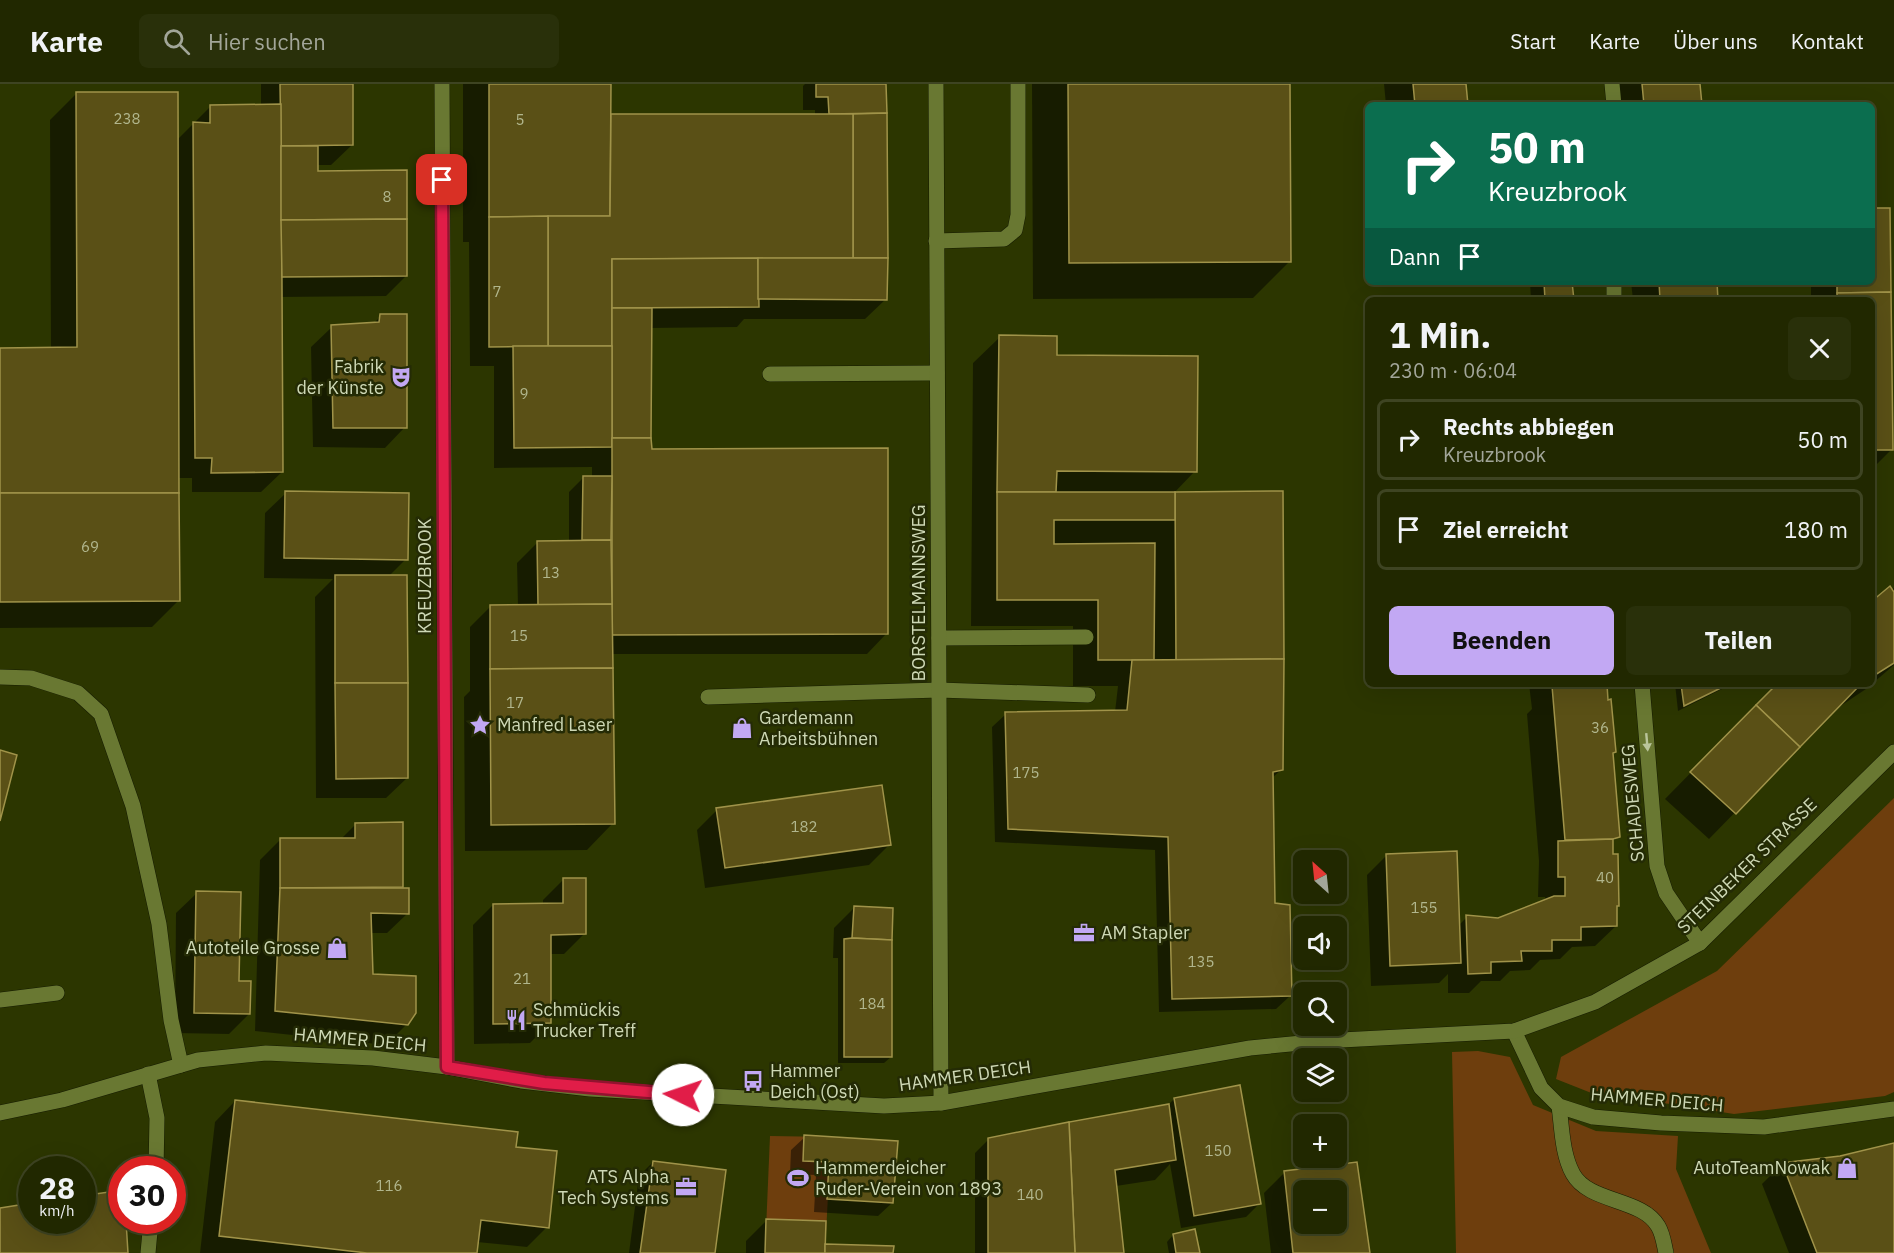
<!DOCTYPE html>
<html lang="de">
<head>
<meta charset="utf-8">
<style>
	:root { --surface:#212800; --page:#29300a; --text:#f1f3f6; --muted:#a2a699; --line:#3e4422; --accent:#c2a8f3 }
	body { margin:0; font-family:"IBM Plex Sans",sans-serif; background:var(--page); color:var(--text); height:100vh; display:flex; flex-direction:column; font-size:22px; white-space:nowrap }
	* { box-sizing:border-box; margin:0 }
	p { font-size:20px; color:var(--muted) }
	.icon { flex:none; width:33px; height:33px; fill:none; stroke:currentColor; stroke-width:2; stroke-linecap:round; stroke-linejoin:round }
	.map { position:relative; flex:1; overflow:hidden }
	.side { position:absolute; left:1365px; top:213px; width:510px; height:390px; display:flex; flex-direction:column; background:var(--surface); border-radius:9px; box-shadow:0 6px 24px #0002,0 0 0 2px var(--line) }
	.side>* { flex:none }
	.guide { position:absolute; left:1365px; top:18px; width:510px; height:183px; border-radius:9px; box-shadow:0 6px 24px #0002,0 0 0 2px var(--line); background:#0b6e4f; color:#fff; overflow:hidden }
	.needle { width:39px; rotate:333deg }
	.buttons { position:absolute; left:1293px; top:766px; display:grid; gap:12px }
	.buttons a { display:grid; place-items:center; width:54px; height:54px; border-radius:9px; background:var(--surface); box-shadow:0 6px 24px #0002,0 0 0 2px var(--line); font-size:30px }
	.speed { position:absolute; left:18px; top:1072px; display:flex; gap:12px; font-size:30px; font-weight:700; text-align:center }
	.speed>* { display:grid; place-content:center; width:78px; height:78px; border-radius:50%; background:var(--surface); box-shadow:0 6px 24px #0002,0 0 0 2px var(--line); line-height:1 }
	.speed small { font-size:15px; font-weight:400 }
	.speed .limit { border:9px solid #d22; background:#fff; color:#111 }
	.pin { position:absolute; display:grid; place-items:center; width:51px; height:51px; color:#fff; margin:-26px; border-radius:12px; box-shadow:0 3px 9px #0006 }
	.me { position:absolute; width:66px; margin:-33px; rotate:274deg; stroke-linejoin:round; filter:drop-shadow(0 0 4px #0008) }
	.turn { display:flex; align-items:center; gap:21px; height:126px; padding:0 24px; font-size:27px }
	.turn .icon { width:78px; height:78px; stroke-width:2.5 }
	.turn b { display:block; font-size:42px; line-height:51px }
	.then { display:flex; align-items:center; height:57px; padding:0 24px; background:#0003; gap:12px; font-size:22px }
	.round { display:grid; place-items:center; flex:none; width:63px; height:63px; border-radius:9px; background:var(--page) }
	.summary { display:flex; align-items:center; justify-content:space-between; height:102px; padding:0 24px }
	h1 { font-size:36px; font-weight:800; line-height:45px }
	.cta { display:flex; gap:12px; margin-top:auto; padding:12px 24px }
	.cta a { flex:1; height:69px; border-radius:9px; background:var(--accent); color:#111; font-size:24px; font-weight:800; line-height:69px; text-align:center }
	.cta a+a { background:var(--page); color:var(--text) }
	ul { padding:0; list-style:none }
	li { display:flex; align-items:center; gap:18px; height:81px; margin:0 12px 9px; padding:0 12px; border:3px solid var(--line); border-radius:9px }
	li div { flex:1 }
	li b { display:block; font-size:22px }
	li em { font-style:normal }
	header { display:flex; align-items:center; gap:36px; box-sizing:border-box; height:84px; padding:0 30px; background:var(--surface); border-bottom:2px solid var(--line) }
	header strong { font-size:28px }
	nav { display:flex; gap:33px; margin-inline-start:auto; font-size:21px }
	.search { width:420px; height:54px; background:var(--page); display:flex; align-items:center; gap:15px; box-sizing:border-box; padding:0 21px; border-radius:9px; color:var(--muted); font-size:22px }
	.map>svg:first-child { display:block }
	.green { fill:#6e3e0d }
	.shadow { fill:#0007; fill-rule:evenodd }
	.building { fill:#5a5016; stroke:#a09349; stroke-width:1.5; fill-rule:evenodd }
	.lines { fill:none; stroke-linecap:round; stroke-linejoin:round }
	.service-casing { stroke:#161c00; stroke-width:16 }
	.minor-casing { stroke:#161c00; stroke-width:16 }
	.service { stroke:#697832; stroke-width:15 }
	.minor { stroke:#697832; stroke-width:15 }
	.oneway { fill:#bac59b }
	.route-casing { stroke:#92132f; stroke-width:15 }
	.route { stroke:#e11d48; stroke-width:10 }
	.labels { text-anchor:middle; stroke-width:5; stroke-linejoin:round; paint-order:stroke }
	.number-label { font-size:15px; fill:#b1b68d }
	.poi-label { font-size:18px; fill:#ced8b5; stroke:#242b05; text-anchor:start }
	.street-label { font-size:18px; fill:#ced8b5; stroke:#242b05 }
</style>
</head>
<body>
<header>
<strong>Karte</strong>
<div class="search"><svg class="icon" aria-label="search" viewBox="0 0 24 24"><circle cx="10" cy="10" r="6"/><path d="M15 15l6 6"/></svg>Hier suchen</div>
<nav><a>Start</a><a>Karte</a><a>Über uns</a><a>Kontakt</a></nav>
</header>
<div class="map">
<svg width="1894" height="1169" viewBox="0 0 1894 1169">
	<rect width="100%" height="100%" fill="#2c3600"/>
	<g class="green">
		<path d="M1894,714V1008L1885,1012L1734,1030L1671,1020L1604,1014L1556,995L1561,973L1717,887Z"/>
		<path d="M1478,967L1510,973L1533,1021L1596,1047L1678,1052L1676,1085L1711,1169H1456L1452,968Z"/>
		<path d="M770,1052L831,1053L825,1169H765Z"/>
	</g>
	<g class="shadow">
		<path d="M261,0H351L352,61L331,81H317V88L406,192L386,212L280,213L282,388L261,408H192V394H178V517L152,543L0,544V265H51L50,36L76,10L177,56L211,22H261Z"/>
		<path d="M463,0H609V32L815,31V26H803V2L805,0H885L886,215L865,235H744L737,243L650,244V367L887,549L867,570H611L613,739L587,766L465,767L464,613L470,607V543L490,523H518L517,479L538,458H569V408L583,394H592V383L494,384V282H470L469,158H463Z"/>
		<path d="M1032,0H1289L1290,177L1253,214L1033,215Z"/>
		<path d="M1384,0H1465L1467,21H1386Z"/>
		<path d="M1614,0H1698L1700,21H1616Z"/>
		<path d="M1872,125L1891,366L1872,385V216H1811V198H1872Z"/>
		<path d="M1530,198H1571L1572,216H1531Z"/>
		<path d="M1631,198H1715L1717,216H1633Z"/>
		<path d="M381,232L405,343L385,364L313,363L311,263L332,243L373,240Z"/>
		<path d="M1000,253L1055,272L1195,387L1174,409L1282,408V685L1271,695L1274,820L1290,912L1276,925L1159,928L1155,766L995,758L992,643L1006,630L1115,628L1118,602H1073V542H971L973,279Z"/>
		<path d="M286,409L406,475L389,492L407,694L386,714H316L315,513L333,495L264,494L265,429Z"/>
		<path d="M1894,504V581L1866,605L1836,625L1709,755L1665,715L1778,600H1872V519Z"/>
		<path d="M1431,600H1493L1432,605Z"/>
		<path d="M1529,600H1605L1618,752L1611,759L1618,821L1615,824L1616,842L1595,862L1572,863L1560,875L1540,876L1530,886L1510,887L1500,897H1481L1469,909H1448V890L1439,899L1371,902L1367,791L1387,771L1458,842L1467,833L1498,836L1545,817V813H1538L1539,777L1527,630L1532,625Z"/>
		<path d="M1675,600H1732L1678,627Z"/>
		<path d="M717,726L889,761L869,781L705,804L697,746Z"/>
		<path d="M356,740H402V806L408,829L387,849H370L372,891L407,940L386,961L255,947L260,776L280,756H340Z"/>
		<path d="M563,796L585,849L564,870H549L550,939L530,959L474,960L473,841L493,821H543V816Z"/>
		<path d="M197,809L238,898L249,930L229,950L175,949L176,829Z"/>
		<path d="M854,824L891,973L884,979H838V874H833L834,844Z"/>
		<path d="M1174,1015L1260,1119L1246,1133L1181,1144L1170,1080L1155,1096L1116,1102L1123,1169H975V1069L989,1055L1168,1021Z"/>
		<path d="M235,1017L515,1064L547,1143L527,1163L477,1158L476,1169H200L215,1038Z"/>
		<path d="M805,1053L892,1119L878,1132L814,1128L816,1091L790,1090L791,1066Z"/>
		<path d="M1894,1061V1169H1789L1762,1100L1782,1080L1841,1073Z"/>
		<path d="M653,1078L713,1169H629L639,1092Z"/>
		<path d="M1355,1080L1369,1169H1271L1264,1109L1284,1089ZM1304,1107H1336V1140H1304Z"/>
		<path d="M767,1136L824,1161L892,1169H746V1157Z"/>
		<path d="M1173,1151L1198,1169H1169L1167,1158Z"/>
	</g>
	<g class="building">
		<path d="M280,0H353V61L281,62Z"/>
		<path d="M489,0H611L610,132L489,133Z"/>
		<path d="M816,0H886L887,29L829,30L828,13H816Z"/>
		<path d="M1068,0H1290L1291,178L1069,179Z"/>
		<path d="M1413,0H1466L1468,21H1415Z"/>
		<path d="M1642,0H1700L1702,21H1644Z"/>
		<path d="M76,8H178L179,409H0V264L77,263Z"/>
		<path d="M281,20L283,388L211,389L212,374H195L193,38L210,39V21Z"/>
		<path d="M887,29L888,174H853V30Z"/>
		<path d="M611,30H853V174L612,175V262H548V132H610Z"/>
		<path d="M281,62H318V87L407,86V135L281,136Z"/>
		<path d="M1872,124H1890L1891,208L1837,209V198H1872Z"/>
		<path d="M548,132V262L489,263V133Z"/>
		<path d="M407,135V192L282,193L281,136Z"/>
		<path d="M758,174L759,223L612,224V175Z"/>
		<path d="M758,174H888L887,216L758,215Z"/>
		<path d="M1544,198H1572L1574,216H1545Z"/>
		<path d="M1659,198H1717L1718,216H1660Z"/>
		<path d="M1891,208L1893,366H1872V216H1837V209Z"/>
		<path d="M612,224H652L651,354H612Z"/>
		<path d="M380,230H407V344H333L331,241L379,238Z"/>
		<path d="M999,251L1057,252V271L1198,272L1197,388L1057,387L1056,408H997Z"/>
		<path d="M513,262H612V363L514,364Z"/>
		<path d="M612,354H651L652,365L888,364V550L612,551Z"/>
		<path d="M583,392H612L611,456H582Z"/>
		<path d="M285,407L409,409L408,476L284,474Z"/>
		<path d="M1283,407L1284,575L1176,576L1175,408Z"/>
		<path d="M997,408H1175V436H1054V460L1155,459L1154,576H1098V516H997Z"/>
		<path d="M0,409H179L180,517L0,518Z"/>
		<path d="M611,456L612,520L538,521L537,457Z"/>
		<path d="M335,491H407L408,599H335Z"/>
		<path d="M1890,502L1894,508V579L1872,593V517Z"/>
		<path d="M612,520L613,584L490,585V521Z"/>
		<path d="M1284,575L1283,686L1273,688L1275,819L1290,821L1292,912L1172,915L1168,753L1008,745L1005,628L1127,626L1132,576Z"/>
		<path d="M613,584L615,740L491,741L490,585Z"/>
		<path d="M335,599H408V694L336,695Z"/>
		<path d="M1557,600H1607L1608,616L1611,615L1616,668L1613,669L1620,753L1613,755L1565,756L1552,602H1558Z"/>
		<path d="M1681,600H1729L1684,622Z"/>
		<path d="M1777,600H1861L1800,663L1756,621Z"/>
		<path d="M1756,621L1800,663L1736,730L1690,688Z"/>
		<path d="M0,666L17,671L0,737Z"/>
		<path d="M882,701L891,761L725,784L716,724Z"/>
		<path d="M403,738V803L280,804V754H355V739Z"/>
		<path d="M1613,755V770H1618L1619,822H1617V842L1581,843V856H1552V867H1521L1522,877L1491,878V889L1468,890L1466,831L1498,834L1554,812H1565V793H1558V757Z"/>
		<path d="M1457,767L1461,879L1390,882L1386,770Z"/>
		<path d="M563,794H586V850L551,851V939L493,940V820L563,819Z"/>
		<path d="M280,804H409V830L371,829L373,890L416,892V929L408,941L275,927Z"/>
		<path d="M196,807L241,808L239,897H251L250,930L194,929Z"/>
		<path d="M854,822L893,824L892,856L852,854Z"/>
		<path d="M852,854L892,856V973H844V855Z"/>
		<path d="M1240,1001L1261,1120L1194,1132L1174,1014Z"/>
		<path d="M235,1016L518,1048L516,1063L557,1067L549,1144L481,1136L477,1169H367L219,1152Z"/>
		<path d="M1169,1020L1176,1076L1115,1086L1124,1169H1075L1069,1038Z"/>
		<path d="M1069,1038L1075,1169H988V1054Z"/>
		<path d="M804,1051L898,1057L893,1119L827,1115L829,1078L803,1077Z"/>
		<path d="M1894,1059V1169H1817L1782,1079L1840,1072Z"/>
		<path d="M653,1077L726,1086L715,1169H640Z"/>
		<path d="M1357,1078L1370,1169H1293L1284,1087ZM1304,1107H1336V1140H1304Z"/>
		<path d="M122,1106V1137H126L128,1169H0V1124L32,1119V1137H82V1112Z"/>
		<path d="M766,1135L826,1137L825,1169H765Z"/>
		<path d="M1195,1145L1200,1169H1176L1173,1150Z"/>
		<path d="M825,1160L894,1162L893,1169H825Z"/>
	</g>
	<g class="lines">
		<defs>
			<g id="service">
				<path d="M936,157L1004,155L1015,146L1018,131V0"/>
				<path d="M770,290L937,289"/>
				<path d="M939,554L1086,553"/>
				<path d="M0,593L31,594L78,609L101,630L133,722L159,840L171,936L181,981"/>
				<path d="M708,613L939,606L1088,611"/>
				<path d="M0,916L57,909"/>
				<path d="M148,990L157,1034L156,1086"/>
				<path d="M1559,1022C1562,1044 1562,1070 1573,1090C1589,1119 1642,1114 1658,1142C1663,1150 1664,1160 1666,1169"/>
				<path d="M148,1169L151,1137"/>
			</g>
			<g id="minor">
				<path d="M442,0L447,983"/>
				<path d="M936,0L941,1019"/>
				<path d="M1612,0L1614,21"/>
				<path d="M1614,198V216"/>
				<path d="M1642,600L1657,782L1666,809L1700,859"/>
				<path d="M1514,947L1541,1004L1559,1022L1593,1033L1661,1039L1764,1043L1894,1025"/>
				<path d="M0,1029L62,1016L198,976L266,969L373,974L447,983L521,997L590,1005L884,1022L941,1019L1250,964L1322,957L1514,947L1595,918L1700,859L1894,668"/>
			</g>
		</defs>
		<use href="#service" class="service-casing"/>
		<use href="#minor" class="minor-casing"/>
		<use href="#service" class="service"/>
		<use href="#minor" class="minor"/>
	</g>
	<defs><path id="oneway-solid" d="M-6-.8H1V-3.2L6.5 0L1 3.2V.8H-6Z" transform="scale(1.5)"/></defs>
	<use class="oneway" href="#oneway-solid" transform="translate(1647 658) rotate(85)"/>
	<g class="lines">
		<defs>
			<path id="route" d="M442,96L447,983L544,999L683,1011"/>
		</defs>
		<use href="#route" class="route-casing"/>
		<use href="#route" class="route"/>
	</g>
	<defs>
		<symbol id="theatre-bare" viewBox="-9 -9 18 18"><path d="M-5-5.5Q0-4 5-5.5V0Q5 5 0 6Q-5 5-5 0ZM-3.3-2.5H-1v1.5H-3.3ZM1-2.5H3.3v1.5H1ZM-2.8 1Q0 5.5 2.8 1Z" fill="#c2a8f3" stroke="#242b05" stroke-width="2.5" paint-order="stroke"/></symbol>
		<symbol id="sight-bare" viewBox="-9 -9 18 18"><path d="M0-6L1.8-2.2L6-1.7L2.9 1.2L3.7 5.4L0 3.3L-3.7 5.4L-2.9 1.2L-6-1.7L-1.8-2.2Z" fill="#c2a8f3" stroke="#242b05" stroke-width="2.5" paint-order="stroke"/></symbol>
		<symbol id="shop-bare" viewBox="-9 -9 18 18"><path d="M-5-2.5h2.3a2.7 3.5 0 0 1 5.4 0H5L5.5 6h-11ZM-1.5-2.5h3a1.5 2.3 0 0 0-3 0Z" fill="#c2a8f3" stroke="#242b05" stroke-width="2.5" paint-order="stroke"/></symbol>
		<symbol id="office-bare" viewBox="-9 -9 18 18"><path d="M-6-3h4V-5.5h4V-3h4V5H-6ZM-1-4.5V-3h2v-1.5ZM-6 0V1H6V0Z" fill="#c2a8f3" stroke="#242b05" stroke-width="2.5" paint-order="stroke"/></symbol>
		<symbol id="restaurant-bare" viewBox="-9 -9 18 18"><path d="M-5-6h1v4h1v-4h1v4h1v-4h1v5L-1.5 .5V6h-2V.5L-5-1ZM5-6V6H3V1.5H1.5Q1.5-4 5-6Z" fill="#c2a8f3" stroke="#242b05" stroke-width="2.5" paint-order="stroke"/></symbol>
		<symbol id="bus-bare" viewBox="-9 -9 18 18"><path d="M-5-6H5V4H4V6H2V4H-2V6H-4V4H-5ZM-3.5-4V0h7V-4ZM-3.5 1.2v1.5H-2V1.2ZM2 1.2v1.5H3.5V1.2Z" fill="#c2a8f3" stroke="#242b05" stroke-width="2.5" paint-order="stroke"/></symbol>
		<symbol id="stadium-bare" viewBox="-9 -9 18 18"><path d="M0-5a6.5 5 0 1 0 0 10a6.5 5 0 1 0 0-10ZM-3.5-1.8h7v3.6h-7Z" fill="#c2a8f3" stroke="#242b05" stroke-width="2.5" paint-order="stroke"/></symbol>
	</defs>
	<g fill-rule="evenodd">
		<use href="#theatre-bare" x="386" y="278" width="30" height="30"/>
		<use href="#sight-bare" x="465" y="626" width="30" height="30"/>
		<use href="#shop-bare" x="727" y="629" width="30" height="30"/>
		<use href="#office-bare" x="1069" y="834" width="30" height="30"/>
		<use href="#shop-bare" x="322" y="849" width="30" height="30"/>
		<use href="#restaurant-bare" x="501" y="921" width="30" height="30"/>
		<use href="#bus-bare" x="738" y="982" width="30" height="30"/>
		<use href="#shop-bare" x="1832" y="1069" width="30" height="30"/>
		<use href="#stadium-bare" x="783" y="1079" width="30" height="30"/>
		<use href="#office-bare" x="671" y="1088" width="30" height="30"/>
	</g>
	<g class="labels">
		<g class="number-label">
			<text x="127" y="40">238</text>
			<text x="520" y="41">5</text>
			<text x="387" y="118">8</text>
			<text x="497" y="213">7</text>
			<text x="524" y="315">9</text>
			<text x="90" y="468">69</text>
			<text x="551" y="494">13</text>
			<text x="519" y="557">15</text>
			<text x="515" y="624">17</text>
			<text x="1600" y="649">36</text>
			<text x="1026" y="694">175</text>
			<text x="804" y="748">182</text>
			<text x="1605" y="799">40</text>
			<text x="1424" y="829">155</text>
			<text x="1201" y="883">135</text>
			<text x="522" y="900">21</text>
			<text x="872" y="925">184</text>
			<text x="1218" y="1072">150</text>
			<text x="389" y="1107">116</text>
			<text x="1030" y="1116">140</text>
		</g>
		<g class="poi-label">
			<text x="384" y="289" text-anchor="end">Fabrik<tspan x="384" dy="21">der Künste</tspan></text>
			<text x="759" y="640">Gardemann<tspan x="759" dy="21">Arbeitsbühnen</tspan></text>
			<text x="497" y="647">Manfred Laser</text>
			<text x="1101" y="855">AM Stapler</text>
			<text x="320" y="870" text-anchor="end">Autoteile Grosse</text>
			<text x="533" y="932">Schmückis<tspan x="533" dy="21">Trucker Treff</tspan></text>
			<text x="770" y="993">Hammer<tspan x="770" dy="21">Deich (Ost)</tspan></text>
			<text x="815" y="1090">Hammerdeicher<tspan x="815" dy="21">Ruder-Verein von 1893</tspan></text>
			<text x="1830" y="1090" text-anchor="end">AutoTeamNowak</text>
			<text x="669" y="1099" text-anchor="end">ATS Alpha<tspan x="669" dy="21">Tech Systems</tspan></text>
		</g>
		<g class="street-label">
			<text transform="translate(425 492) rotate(-90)" y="6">KREUZBROOK</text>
			<text transform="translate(919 509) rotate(-90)" y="6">BORSTELMANNSWEG</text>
			<text transform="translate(1633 719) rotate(-95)" y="6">SCHADESWEG</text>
			<text transform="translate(1747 782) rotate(-44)" y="6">STEINBEKER STRASSE</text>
			<text transform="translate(360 956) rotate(5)" y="6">HAMMER DEICH</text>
			<text transform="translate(965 992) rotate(-8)" y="6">HAMMER DEICH</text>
			<text transform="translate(1657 1016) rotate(5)" y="6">HAMMER DEICH</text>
		</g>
	</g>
</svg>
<div class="buttons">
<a><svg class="needle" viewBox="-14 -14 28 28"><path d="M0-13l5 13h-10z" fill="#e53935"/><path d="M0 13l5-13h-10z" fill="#a2a699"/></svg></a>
<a><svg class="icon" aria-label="sound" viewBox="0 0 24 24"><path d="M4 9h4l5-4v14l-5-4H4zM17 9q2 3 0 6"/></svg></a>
<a><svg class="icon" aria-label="search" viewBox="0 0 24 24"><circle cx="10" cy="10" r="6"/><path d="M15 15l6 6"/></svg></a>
<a><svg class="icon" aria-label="layers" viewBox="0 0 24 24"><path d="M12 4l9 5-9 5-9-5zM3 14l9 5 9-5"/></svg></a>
<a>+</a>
<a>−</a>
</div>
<div class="speed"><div>28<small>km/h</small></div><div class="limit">30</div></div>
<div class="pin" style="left:442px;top:96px;background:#d93025"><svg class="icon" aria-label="arrive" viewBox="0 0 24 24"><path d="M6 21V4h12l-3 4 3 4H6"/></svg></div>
<svg class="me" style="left:683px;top:1011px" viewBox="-20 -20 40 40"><circle r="19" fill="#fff"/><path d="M0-13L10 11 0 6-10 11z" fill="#e11d48"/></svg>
<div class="guide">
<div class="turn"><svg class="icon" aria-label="right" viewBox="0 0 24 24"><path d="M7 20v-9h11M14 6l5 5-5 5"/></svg><div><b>50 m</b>Kreuzbrook</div></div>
<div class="then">Dann<svg class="icon" aria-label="arrive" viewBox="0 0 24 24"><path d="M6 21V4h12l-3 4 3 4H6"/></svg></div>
</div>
<section class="side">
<div class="summary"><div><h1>1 Min.</h1><p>230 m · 06:04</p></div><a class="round"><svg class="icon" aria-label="close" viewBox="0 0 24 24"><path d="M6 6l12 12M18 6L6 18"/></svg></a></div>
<ul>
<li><svg class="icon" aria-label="right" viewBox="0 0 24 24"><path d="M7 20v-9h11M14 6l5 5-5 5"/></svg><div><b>Rechts abbiegen</b><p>Kreuzbrook</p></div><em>50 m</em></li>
<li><svg class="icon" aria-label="arrive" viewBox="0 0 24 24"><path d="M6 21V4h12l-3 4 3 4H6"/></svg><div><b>Ziel erreicht</b></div><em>180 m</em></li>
</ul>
<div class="cta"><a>Beenden</a><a>Teilen</a></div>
</section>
</div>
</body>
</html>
